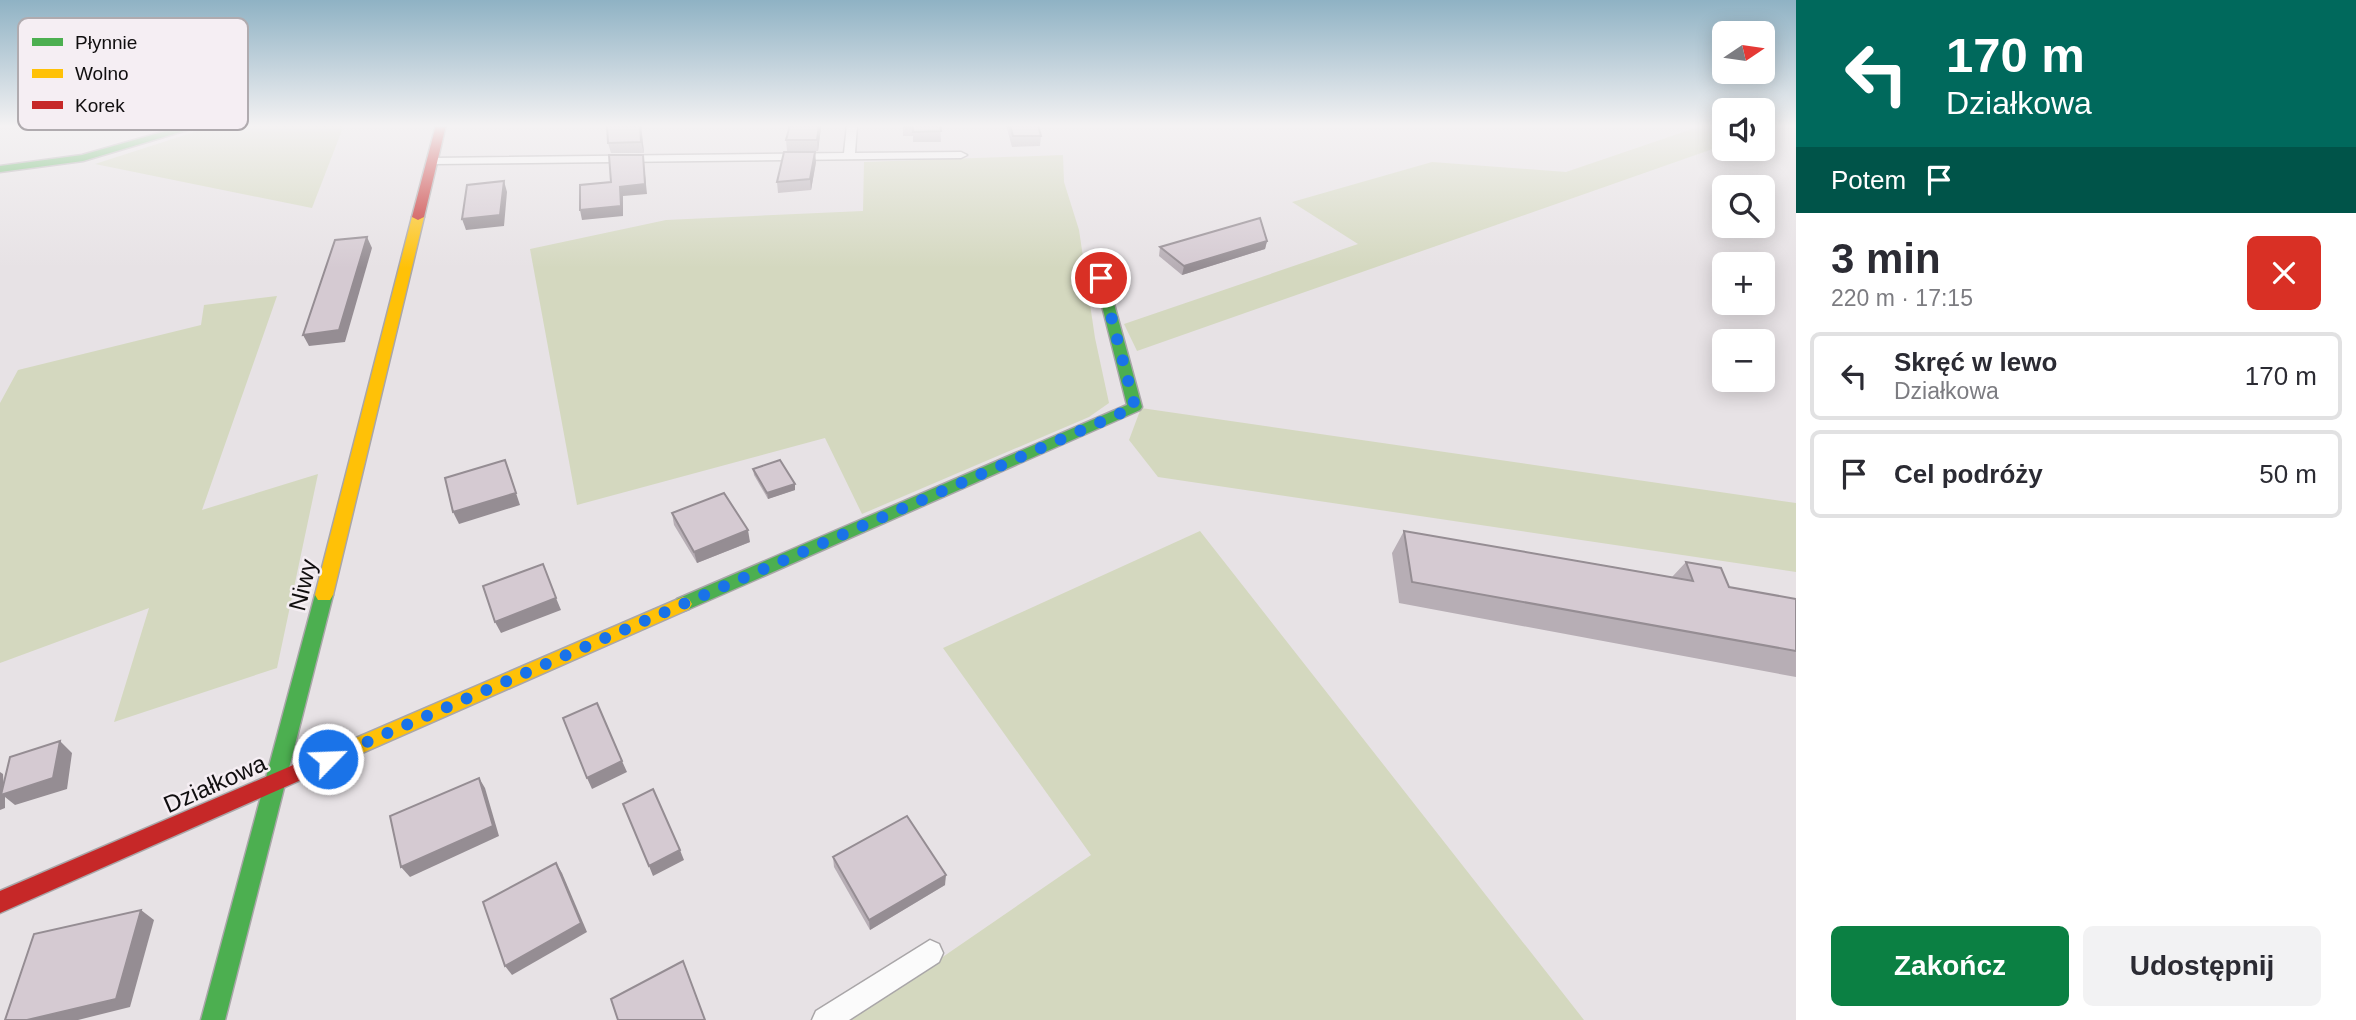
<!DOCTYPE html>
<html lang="pl">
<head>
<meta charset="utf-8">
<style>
	:root { --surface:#fff; --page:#f2f2f3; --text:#2b2b33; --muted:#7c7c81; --line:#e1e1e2; --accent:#0b8043 }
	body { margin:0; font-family:Helvetica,sans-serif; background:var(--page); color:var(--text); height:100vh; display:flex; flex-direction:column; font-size:26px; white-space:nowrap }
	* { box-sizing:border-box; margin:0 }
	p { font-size:23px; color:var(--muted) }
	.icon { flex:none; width:38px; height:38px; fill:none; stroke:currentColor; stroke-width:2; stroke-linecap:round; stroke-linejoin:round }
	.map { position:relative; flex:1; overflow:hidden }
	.details { display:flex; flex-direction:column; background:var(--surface); width:560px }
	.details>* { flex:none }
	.top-card { background:#00695c; color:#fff; overflow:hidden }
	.needle { width:46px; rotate:77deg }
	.fabs { position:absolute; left:1712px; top:21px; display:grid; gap:14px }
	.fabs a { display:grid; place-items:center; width:63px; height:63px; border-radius:10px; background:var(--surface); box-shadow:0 4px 18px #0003; font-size:35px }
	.pin { position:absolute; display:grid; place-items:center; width:60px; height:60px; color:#fff; margin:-30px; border:4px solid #fff; border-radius:50%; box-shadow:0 2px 7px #0007 }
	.me { position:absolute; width:77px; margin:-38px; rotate:66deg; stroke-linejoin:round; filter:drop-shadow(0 0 5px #0008) }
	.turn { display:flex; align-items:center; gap:24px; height:147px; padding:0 35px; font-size:32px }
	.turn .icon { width:91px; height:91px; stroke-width:2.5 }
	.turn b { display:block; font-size:49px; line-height:60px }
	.then { display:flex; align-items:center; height:66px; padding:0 35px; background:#0003; gap:14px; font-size:26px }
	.round { display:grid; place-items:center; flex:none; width:74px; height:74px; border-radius:10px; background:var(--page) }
	.headline { display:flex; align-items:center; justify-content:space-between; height:119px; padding:0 35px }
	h1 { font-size:42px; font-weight:700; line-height:52px }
	.button { display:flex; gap:14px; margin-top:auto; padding:14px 35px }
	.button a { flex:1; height:80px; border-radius:10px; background:var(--accent); color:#fff; font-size:28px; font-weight:700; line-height:80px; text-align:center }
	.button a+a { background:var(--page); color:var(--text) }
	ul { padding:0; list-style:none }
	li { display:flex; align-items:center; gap:21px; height:88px; margin:0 14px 10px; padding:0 21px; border:4px solid var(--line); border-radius:10px }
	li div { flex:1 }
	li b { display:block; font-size:26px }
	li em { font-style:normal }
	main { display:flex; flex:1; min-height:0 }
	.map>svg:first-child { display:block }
	.green { fill:#d4d8bf }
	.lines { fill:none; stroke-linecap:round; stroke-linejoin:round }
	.lane-casing { stroke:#a9a6a8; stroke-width:3 }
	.fast-casing { stroke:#a9a6a8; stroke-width:3 }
	.slow-casing { stroke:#a9a6a8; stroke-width:3 }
	.jam-casing { stroke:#a9a6a8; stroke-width:3 }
	.lane { fill:#fbfbfb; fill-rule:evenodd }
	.fast { fill:#4caf50; fill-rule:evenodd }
	.slow { fill:#ffc107; fill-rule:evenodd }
	.jam { fill:#c62828; fill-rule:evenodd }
	.wall { fill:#b7aeb5 }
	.shaded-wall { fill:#958d93 }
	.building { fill:#d5cad2; stroke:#958d93; stroke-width:2 }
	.route { stroke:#1a73e8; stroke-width:12; stroke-dasharray:0 21.6 }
	.labels { text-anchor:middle; stroke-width:5; stroke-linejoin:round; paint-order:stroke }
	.street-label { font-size:24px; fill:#100e0f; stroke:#f5eef3 }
	.key { fill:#f5eef3; stroke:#b0abaf; stroke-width:2 }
	.key-label { font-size:19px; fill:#100e0f }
</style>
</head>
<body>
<main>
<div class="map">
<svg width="1796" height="1020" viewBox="0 0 1796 1020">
	<rect width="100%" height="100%" fill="#e7e2e5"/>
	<g class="green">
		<path d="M216,125H344L312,208L95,164Z"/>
		<path d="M1704,125H1724V145L1137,351L1124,324L1358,244L1292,202L1432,162L1566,172Z"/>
		<path d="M1063,155L1064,182L1079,230L1095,338L1109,403L1089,417L862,514L825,438L577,505L530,249L666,220L863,211L864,162Z"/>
		<path d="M277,296L202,510L318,474L277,668L114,722L149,608L0,663V403L18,370L201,325L204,305Z"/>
		<path d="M1141,408L1796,503V572L1158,477L1129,440Z"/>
		<path d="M1200,531L1584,1020H851L1091,855L943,648Z"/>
	</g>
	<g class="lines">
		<defs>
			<g id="lane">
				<path d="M847,125H857L855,153L961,152L967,155L961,158L433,164L427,161L433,158L844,153Z"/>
				<path d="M930,940L939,944L943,953L939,962L849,1020H812L816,1011Z"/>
			</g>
			<g id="fast">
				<path d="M187,125H204L83,161L0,172V166L82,155Z"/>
				<path d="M1101,274L1107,278L1142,407L1140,410L689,609L683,611L677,609L674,604L677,599L1127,405L1095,278Z"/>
				<path d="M324,588L330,590L333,595L225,1020H201L315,595L318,590Z"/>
			</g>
			<g id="slow">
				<path d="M418,214L424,217L333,595L330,600H318L315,595L412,217Z"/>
				<path d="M683,597L689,599L692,604L689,609L319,772L312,775L305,772L302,766L305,760Z"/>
			</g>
			<g id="jam">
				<path d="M436,125H446L424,217L418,220L412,217Z"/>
				<path d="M312,757L319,760L322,766L319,772L0,913V891Z"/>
			</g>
		</defs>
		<use href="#lane" class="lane-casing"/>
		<use href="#fast" class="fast-casing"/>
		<use href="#slow" class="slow-casing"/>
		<use href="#jam" class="jam-casing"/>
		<use href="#lane" class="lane"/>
		<use href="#fast" class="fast"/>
		<use href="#slow" class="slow"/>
		<use href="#jam" class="jam"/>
	</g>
	<g class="wall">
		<path d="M607,125H641L644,153H611L608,143Z"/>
		<path d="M790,125H821L818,151H787L786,140Z"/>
		<path d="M903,125H940L941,142H913V136H903Z"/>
		<path d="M1006,125H1038L1041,136L1040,146L1012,147Z"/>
		<path d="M816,162L811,190L778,193L777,182Z"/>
		<path d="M1267,241L1265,249L1182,275L1159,256L1160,247Z"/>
		<path d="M753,469L795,490L768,499L754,475Z"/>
		<path d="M672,513L750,542L697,563L674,525Z"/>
		<path d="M1404,531L1672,577L1686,562L1729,587L1796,599V677L1399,603L1392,553Z"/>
		<path d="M833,857L945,885L870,930L834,867Z"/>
	</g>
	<g class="shaded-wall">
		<path d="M640,125H641L644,153L641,142Z"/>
		<path d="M819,125H821V128L818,151L817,140Z"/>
		<path d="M815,152L816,162L811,190L810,179Z"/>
		<path d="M643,155L647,194L623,196V216L582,220L580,210L620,187Z"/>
		<path d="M504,181L507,192L504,226L466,230L462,219Z"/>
		<path d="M367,237L372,248L345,342L309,346L303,335Z"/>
		<path d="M1267,241L1265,249L1182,275L1184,266Z"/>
		<path d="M505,460L520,505L459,524L453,512Z"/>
		<path d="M795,484V490L768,499L767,493Z"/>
		<path d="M748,530L750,542L697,563L694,552Z"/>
		<path d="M556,598L561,610L501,633L495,622Z"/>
		<path d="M60,741L72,753L67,789L15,805L5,797V808L0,810V772L3,774L4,794Z"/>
		<path d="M622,761L627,772L592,789L587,778Z"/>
		<path d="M479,778L485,788L499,836L410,877L401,867Z"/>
		<path d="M680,850L684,860L653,876L649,866Z"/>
		<path d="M556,863L562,873L587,932L512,975L505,966Z"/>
		<path d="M946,875L945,885L870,930L869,920Z"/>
		<path d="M141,910L154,920L130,1007L78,1020H27Z"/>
	</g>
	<g class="building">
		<path d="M607,125H640L641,142L608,143Z"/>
		<path d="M790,125H819L817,140H786Z"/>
		<path d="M903,125H940L941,131L913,132V126Z"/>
		<path d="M1010,125H1038L1041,136H1013Z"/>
		<path d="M784,152H815L810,179L777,182Z"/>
		<path d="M609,155H643L645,184L620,187L621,206L580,210V185L611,182Z"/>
		<path d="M504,181L500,215L462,219L467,185Z"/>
		<path d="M1260,218L1267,241L1184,266L1160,247Z"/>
		<path d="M367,237L339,330L303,335L335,240Z"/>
		<path d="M505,460L516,493L453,512L445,478Z"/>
		<path d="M780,460L795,484L767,493L753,469Z"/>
		<path d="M724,493L748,530L694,552L672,513Z"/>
		<path d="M1404,531L1693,581L1686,562L1721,568L1729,587L1796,599V651L1412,582Z"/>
		<path d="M543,564L556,598L495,622L483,586Z"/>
		<path d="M597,703L622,761L587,778L563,718Z"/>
		<path d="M60,741L53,778L1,795L10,757Z"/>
		<path d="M479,778L493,826L401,867L390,816Z"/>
		<path d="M653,789L680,850L649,866L623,804Z"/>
		<path d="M907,816L946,875L869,920L833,857Z"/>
		<path d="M556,863L581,923L505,966L483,902Z"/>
		<path d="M141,910L116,999L27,1020H5L34,934Z"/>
		<path d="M683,961L705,1020H618L611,999Z"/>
	</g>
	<linearGradient id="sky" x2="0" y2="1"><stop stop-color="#8fb2c4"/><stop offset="0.47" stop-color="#f4f2f3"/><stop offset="1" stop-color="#f4f2f3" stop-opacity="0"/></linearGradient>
	<rect width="1796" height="268" fill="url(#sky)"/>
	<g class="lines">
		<path class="route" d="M328,759L1135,407L1101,278"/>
	</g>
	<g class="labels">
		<g class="street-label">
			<text transform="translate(303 585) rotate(-76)" y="8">Niwy</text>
			<text transform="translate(215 784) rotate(-24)" y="8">Działkowa</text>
		</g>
	</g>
	<rect x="18" y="18" width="230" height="112" rx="10" class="key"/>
	<rect x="32" y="38" width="31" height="8" fill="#4caf50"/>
	<rect x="32" y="69" width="31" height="9" fill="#ffc107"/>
	<rect x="32" y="101" width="31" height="8" fill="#c62828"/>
	<g class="key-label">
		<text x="75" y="49">Płynnie</text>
		<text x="75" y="80">Wolno</text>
		<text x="75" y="112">Korek</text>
	</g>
</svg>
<div class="fabs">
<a><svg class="needle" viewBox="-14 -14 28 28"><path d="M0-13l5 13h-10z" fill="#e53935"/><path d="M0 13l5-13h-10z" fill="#7c7c81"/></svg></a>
<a><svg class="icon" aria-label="sound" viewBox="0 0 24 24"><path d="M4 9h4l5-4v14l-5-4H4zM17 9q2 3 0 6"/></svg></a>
<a><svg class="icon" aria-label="search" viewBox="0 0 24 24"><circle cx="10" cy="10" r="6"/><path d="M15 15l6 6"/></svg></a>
<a>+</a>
<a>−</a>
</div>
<div class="pin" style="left:1101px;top:278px;background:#d93025"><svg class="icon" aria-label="arrive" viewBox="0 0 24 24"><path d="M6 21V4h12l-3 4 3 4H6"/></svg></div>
<svg class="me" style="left:328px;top:759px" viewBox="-20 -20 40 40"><circle r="17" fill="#1a73e8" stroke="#fff" stroke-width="3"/><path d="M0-11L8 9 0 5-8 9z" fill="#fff"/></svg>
</div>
<section class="details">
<div class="top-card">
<div class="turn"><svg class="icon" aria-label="left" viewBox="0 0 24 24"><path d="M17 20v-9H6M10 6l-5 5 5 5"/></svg><div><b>170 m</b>Działkowa</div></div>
<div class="then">Potem<svg class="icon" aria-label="arrive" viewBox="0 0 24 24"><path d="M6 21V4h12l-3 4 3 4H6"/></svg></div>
</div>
<div class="headline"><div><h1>3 min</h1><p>220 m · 17:15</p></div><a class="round" style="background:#d93025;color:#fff"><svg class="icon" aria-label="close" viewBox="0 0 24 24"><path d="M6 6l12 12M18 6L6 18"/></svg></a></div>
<ul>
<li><svg class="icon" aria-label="left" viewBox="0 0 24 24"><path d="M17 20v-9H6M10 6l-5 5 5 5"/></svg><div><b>Skręć w lewo</b><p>Działkowa</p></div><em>170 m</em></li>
<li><svg class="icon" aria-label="arrive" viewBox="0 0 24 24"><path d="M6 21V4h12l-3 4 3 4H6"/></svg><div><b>Cel podróży</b></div><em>50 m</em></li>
</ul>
<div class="button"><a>Zakończ</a><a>Udostępnij</a></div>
</section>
</main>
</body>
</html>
